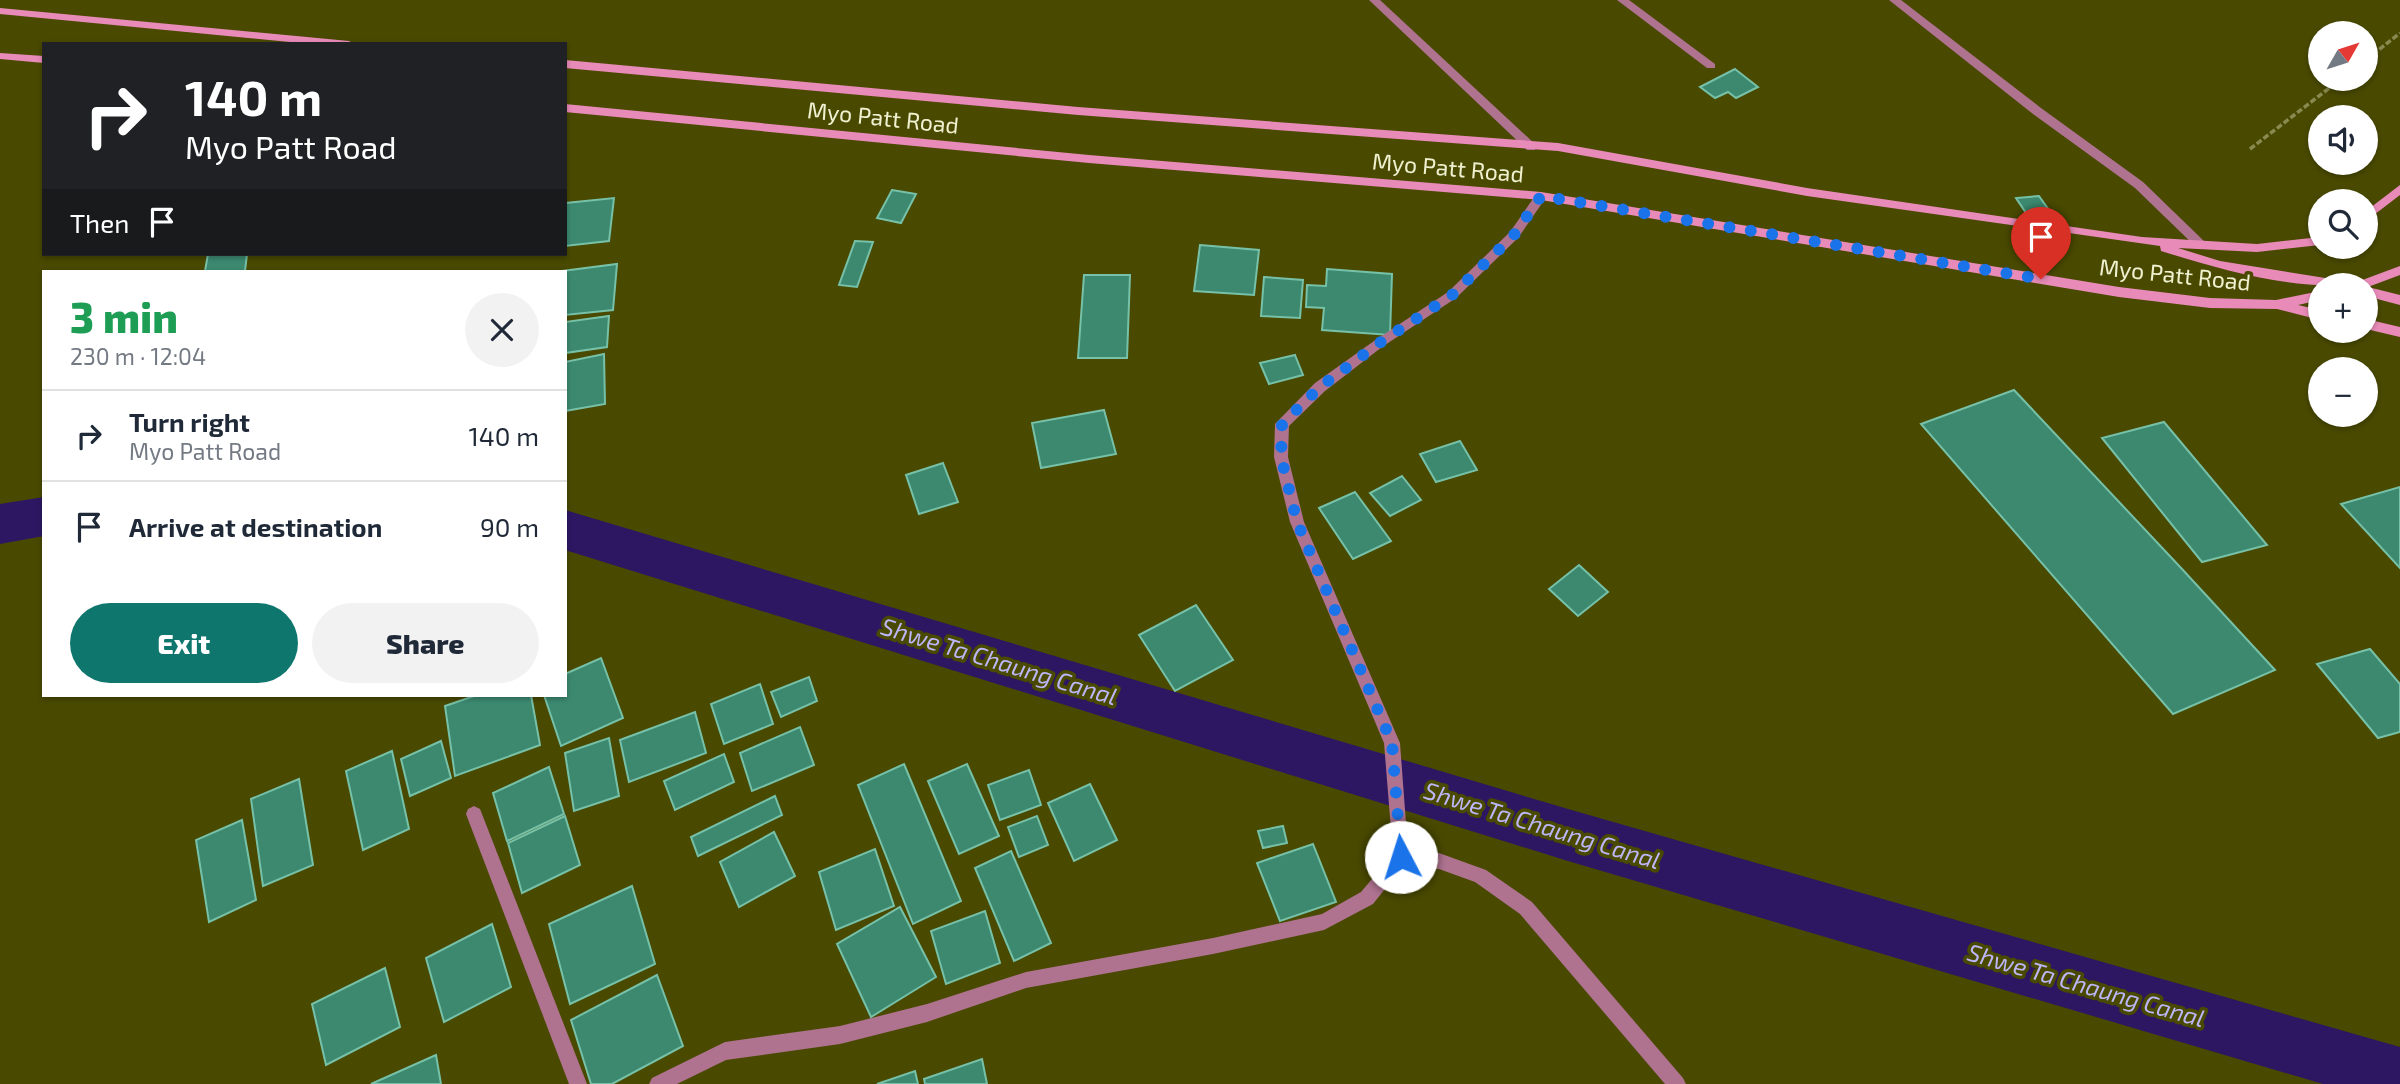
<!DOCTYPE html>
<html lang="en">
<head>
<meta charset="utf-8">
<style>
	:root { --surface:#fff; --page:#f2f2f3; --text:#1f2937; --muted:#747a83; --line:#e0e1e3; --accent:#0f766e }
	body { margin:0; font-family:"Exo 2",sans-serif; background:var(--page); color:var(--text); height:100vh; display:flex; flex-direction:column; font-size:26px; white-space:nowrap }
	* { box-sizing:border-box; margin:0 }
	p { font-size:23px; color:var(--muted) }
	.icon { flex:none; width:38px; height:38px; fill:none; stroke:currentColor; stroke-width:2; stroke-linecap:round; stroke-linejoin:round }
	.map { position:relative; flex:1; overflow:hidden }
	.side { position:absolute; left:42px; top:270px; width:525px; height:427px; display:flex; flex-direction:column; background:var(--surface); border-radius:0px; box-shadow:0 2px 5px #0004 }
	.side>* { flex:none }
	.guide { position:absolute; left:42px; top:42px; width:525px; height:214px; border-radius:0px; box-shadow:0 2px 5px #0004; background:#202124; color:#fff; overflow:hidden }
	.needle { width:46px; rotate:51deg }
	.buttons { position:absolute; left:2308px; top:21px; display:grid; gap:14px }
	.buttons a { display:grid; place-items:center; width:70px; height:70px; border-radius:50%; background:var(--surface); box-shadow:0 2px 5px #0004; font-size:35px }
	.pin { position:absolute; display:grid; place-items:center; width:60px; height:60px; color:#fff; margin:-72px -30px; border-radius:50% 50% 50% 0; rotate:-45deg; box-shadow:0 0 7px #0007 }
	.pin .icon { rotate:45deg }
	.me { position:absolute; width:77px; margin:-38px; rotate:355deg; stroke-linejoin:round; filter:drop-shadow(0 0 5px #0008) }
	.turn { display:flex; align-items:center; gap:24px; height:147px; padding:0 28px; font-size:32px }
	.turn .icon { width:91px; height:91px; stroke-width:2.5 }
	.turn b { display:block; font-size:49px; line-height:60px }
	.then { display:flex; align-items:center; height:66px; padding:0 28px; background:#0003; gap:14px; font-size:26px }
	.round { display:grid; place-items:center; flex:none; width:74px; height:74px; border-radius:37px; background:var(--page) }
	.head { display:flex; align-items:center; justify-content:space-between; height:119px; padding:0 28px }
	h1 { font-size:42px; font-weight:800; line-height:52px; color:#1e9e55 }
	.button { display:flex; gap:14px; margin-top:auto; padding:14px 28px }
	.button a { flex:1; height:80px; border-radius:42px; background:var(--accent); color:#fff; font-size:28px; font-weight:800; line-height:80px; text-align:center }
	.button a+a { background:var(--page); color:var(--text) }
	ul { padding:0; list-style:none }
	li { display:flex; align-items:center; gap:21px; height:91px; padding:0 28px; border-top:2px solid var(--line) }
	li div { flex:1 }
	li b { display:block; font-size:26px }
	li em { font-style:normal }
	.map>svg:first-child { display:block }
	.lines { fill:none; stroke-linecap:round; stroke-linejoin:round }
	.canal { fill:#2d1763; fill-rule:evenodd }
	.building { fill:#3c8970; stroke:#76c1a7; stroke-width:2 }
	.path { stroke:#898a50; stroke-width:3.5; stroke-dasharray:6 2.5; stroke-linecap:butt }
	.service { fill:#af7390; fill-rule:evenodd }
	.minor { fill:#af7390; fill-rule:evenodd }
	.secondary { fill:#e98bb9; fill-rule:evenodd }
	.route { stroke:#1a73e8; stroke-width:12; stroke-dasharray:0 21.6 }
	.labels { text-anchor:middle; stroke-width:7; stroke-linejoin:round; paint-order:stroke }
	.street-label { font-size:23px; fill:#eff1d0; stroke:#494900 }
	.water-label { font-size:24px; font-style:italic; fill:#bcb5f7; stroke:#494900 }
</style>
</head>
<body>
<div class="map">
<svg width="2400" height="1084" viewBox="0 0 2400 1084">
	<rect width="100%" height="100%" fill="#494900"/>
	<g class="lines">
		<g class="canal">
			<path d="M44,497V536L0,544V504Z"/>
			<path d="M565,510L1568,809L2400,1047V1084H2323L1568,861L565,550Z"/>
		</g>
	</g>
	<g class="building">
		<path d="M1735,69L1758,87L1736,98L1728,92L1715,98L1700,87Z"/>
		<path d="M892,190L916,194L901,223L877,218Z"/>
		<path d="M2039,196L2051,213L2028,216L2016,198Z"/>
		<path d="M614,198L609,241L565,246L566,203Z"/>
		<path d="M855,241L873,242L857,287L839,285Z"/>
		<path d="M1200,245L1259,250L1254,295L1194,291Z"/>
		<path d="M208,254H247L245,271H205Z"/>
		<path d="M617,264L613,310L565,315V271H562Z"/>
		<path d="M1327,269L1392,274L1390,335L1322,330L1324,308L1306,307L1307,285L1326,286Z"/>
		<path d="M1084,275H1130L1127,358H1078Z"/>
		<path d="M1264,277L1303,280L1300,318L1261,316Z"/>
		<path d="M609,316L607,347L565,353V322Z"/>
		<path d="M604,354L605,404L565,411V362Z"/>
		<path d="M1295,355L1303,375L1269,384L1260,363Z"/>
		<path d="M2014,390L2182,569L2275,670L2173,714L1921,424Z"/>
		<path d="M1104,410L1116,454L1041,468L1032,423Z"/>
		<path d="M2164,422L2267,545L2202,562L2102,438Z"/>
		<path d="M1460,441L1477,470L1436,482L1420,454Z"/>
		<path d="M943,463L958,502L919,514L906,475Z"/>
		<path d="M1402,476L1421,500L1390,516L1370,493Z"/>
		<path d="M2400,487V568L2341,504Z"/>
		<path d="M1355,492L1391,541L1353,559L1319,508Z"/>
		<path d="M1579,565L1608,592L1578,616L1549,589Z"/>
		<path d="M1196,605L1233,660L1175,691L1139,635Z"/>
		<path d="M2370,649L2400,684V732L2378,738L2317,664Z"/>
		<path d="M601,658L623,718L561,746L544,695H565V674Z"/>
		<path d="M809,677L817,701L781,717L771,692Z"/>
		<path d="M760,684L773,724L724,744L711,704Z"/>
		<path d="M477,695H531L540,745L455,776L445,706Z"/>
		<path d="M695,712L706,753L629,782L620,740Z"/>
		<path d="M800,727L814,765L752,791L740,753Z"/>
		<path d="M609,738L619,796L574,811L565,753Z"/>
		<path d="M441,741L451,778L410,796L401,759Z"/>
		<path d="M392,751L409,829L363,850L346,771Z"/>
		<path d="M724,754L734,782L675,810L664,781Z"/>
		<path d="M904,764L961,901L913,924L858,785Z"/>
		<path d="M967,764L999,836L959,854L928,781Z"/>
		<path d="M549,767L564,814L507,841L493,793Z"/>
		<path d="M1029,770L1041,805L1000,820L988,785Z"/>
		<path d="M299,779L313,865L263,886L251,799Z"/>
		<path d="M1090,784L1117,840L1074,861L1048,803Z"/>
		<path d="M775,796L782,815L698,856L691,837Z"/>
		<path d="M565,816L580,865L522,893L508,843Z"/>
		<path d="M1037,816L1048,845L1019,857L1008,827Z"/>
		<path d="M242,820L256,900L209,922L196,840Z"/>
		<path d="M1283,826L1287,843L1263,848L1258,831Z"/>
		<path d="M774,832L795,876L739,907L720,862Z"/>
		<path d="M1313,844L1336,902L1280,921L1257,863Z"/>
		<path d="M875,849L894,906L836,930L819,872Z"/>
		<path d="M1011,851L1051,943L1014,961L975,868Z"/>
		<path d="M632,886L655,964L570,1004L549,924Z"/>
		<path d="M900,907L936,977L871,1017L837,944Z"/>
		<path d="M985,911L1000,963L946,984L931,931Z"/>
		<path d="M492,924L511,987L444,1022L426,958Z"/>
		<path d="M385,968L400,1027L326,1065L312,1004Z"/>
		<path d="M657,975L683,1046L612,1084H591L571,1020Z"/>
		<path d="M436,1055L441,1084H371Z"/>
		<path d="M982,1059L987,1084H925L924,1079Z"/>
		<path d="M915,1071L918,1084H877Z"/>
	</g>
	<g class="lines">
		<g class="path">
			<path d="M2366,60L2400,33"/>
			<path d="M2250,149L2341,79"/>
		</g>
		<g class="service">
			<path d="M1617,0H1629L1715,64V68H1707Z"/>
			<path d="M1889,0H1901L2041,108L2143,182L2205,242L2207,245L2205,248H2197L2135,188L2033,114Z"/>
		</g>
		<g class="minor">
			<path d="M1369,0H1380L1535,144V150H1527Z"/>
			<path d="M1541,192L1547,196L1518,238L1456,298L1382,347L1325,391L1289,426L1288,457L1304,522L1400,743L1408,850L1439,853L1486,870L1532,902L1683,1078L1686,1084H1665L1520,914L1475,882L1439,869L1404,865L1373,904L1324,930L1213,954L1026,988L927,1022L840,1044L726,1060L677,1084H649L652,1078L725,1042L840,1026L927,1004L1026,972L1213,938L1322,914L1361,892L1393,854L1384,743L1290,522L1274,457L1275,424L1315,383L1374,341L1448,292L1510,232L1537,193Z"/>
			<path d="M474,806L480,809L482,814L587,1084H569L466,814L468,809Z"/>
		</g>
		<g class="secondary">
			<path d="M0,8L349,41L354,44H310L0,14Z"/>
			<path d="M0,53L44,56V63L0,59Z"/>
			<path d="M565,60L1078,107L1558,143L1807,188L2142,237L2257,244L2320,237V245L2257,252L2178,248L2220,261L2338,280L2344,285C2285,288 2219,269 2161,251L2160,246L1807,196L1558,151L1078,115L565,68Z"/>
			<path d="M565,104L1089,155L1541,192L2119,287L2210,298L2276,300L2320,291V300L2298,305L2320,310V320L2277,309L2210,308L2119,297L1541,200L1089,163L565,112Z"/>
			<path d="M2400,185V195L2366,221V211Z"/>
			<path d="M2400,266V275L2368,287L2400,295V305L2366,296V285H2355L2357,282Z"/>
			<path d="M2366,319L2400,327V337L2366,329Z"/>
		</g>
	</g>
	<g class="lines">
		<path class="route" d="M1401,857L1392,743L1297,522L1281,457L1282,424L1320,387L1378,344L1452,295L1514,235L1541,196L2041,279"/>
	</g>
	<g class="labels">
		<g class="street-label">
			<text transform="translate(883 118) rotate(6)" y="8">Myo Patt Road</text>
			<text transform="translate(1448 168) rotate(5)" y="8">Myo Patt Road</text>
			<text transform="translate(2175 275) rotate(6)" y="8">Myo Patt Road</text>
		</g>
		<g class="water-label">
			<text transform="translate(999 662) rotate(17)" y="8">Shwe Ta Chaung Canal</text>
			<text transform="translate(1542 826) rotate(17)" y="8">Shwe Ta Chaung Canal</text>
			<text transform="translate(2086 986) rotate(16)" y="8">Shwe Ta Chaung Canal</text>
		</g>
	</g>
</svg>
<div class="buttons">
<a><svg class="needle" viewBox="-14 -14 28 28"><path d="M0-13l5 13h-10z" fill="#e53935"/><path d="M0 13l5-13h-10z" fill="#747a83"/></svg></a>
<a><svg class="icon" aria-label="sound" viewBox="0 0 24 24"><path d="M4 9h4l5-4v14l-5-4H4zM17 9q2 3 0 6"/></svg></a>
<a><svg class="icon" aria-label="search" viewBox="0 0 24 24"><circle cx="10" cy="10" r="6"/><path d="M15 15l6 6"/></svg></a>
<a>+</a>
<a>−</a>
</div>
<div class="pin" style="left:2041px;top:279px;background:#d93025"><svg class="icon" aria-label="arrive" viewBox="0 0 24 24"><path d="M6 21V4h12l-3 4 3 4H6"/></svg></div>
<svg class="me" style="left:1401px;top:857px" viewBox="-20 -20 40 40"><circle r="19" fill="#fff"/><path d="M0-13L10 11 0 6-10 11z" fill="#1a73e8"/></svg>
<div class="guide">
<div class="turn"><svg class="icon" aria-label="right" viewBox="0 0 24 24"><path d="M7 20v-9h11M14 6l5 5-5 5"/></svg><div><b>140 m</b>Myo Patt Road</div></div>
<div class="then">Then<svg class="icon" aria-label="arrive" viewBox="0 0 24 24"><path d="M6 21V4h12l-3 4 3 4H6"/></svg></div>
</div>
<section class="side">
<div class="head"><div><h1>3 min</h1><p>230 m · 12:04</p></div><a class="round"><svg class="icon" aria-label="close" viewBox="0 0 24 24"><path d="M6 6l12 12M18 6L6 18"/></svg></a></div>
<ul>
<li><svg class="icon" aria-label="right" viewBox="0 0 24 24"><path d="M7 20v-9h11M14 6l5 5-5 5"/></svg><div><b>Turn right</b><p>Myo Patt Road</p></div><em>140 m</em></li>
<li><svg class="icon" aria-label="arrive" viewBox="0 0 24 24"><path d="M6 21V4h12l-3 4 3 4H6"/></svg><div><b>Arrive at destination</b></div><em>90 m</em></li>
</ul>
<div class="button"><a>Exit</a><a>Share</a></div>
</section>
</div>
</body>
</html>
